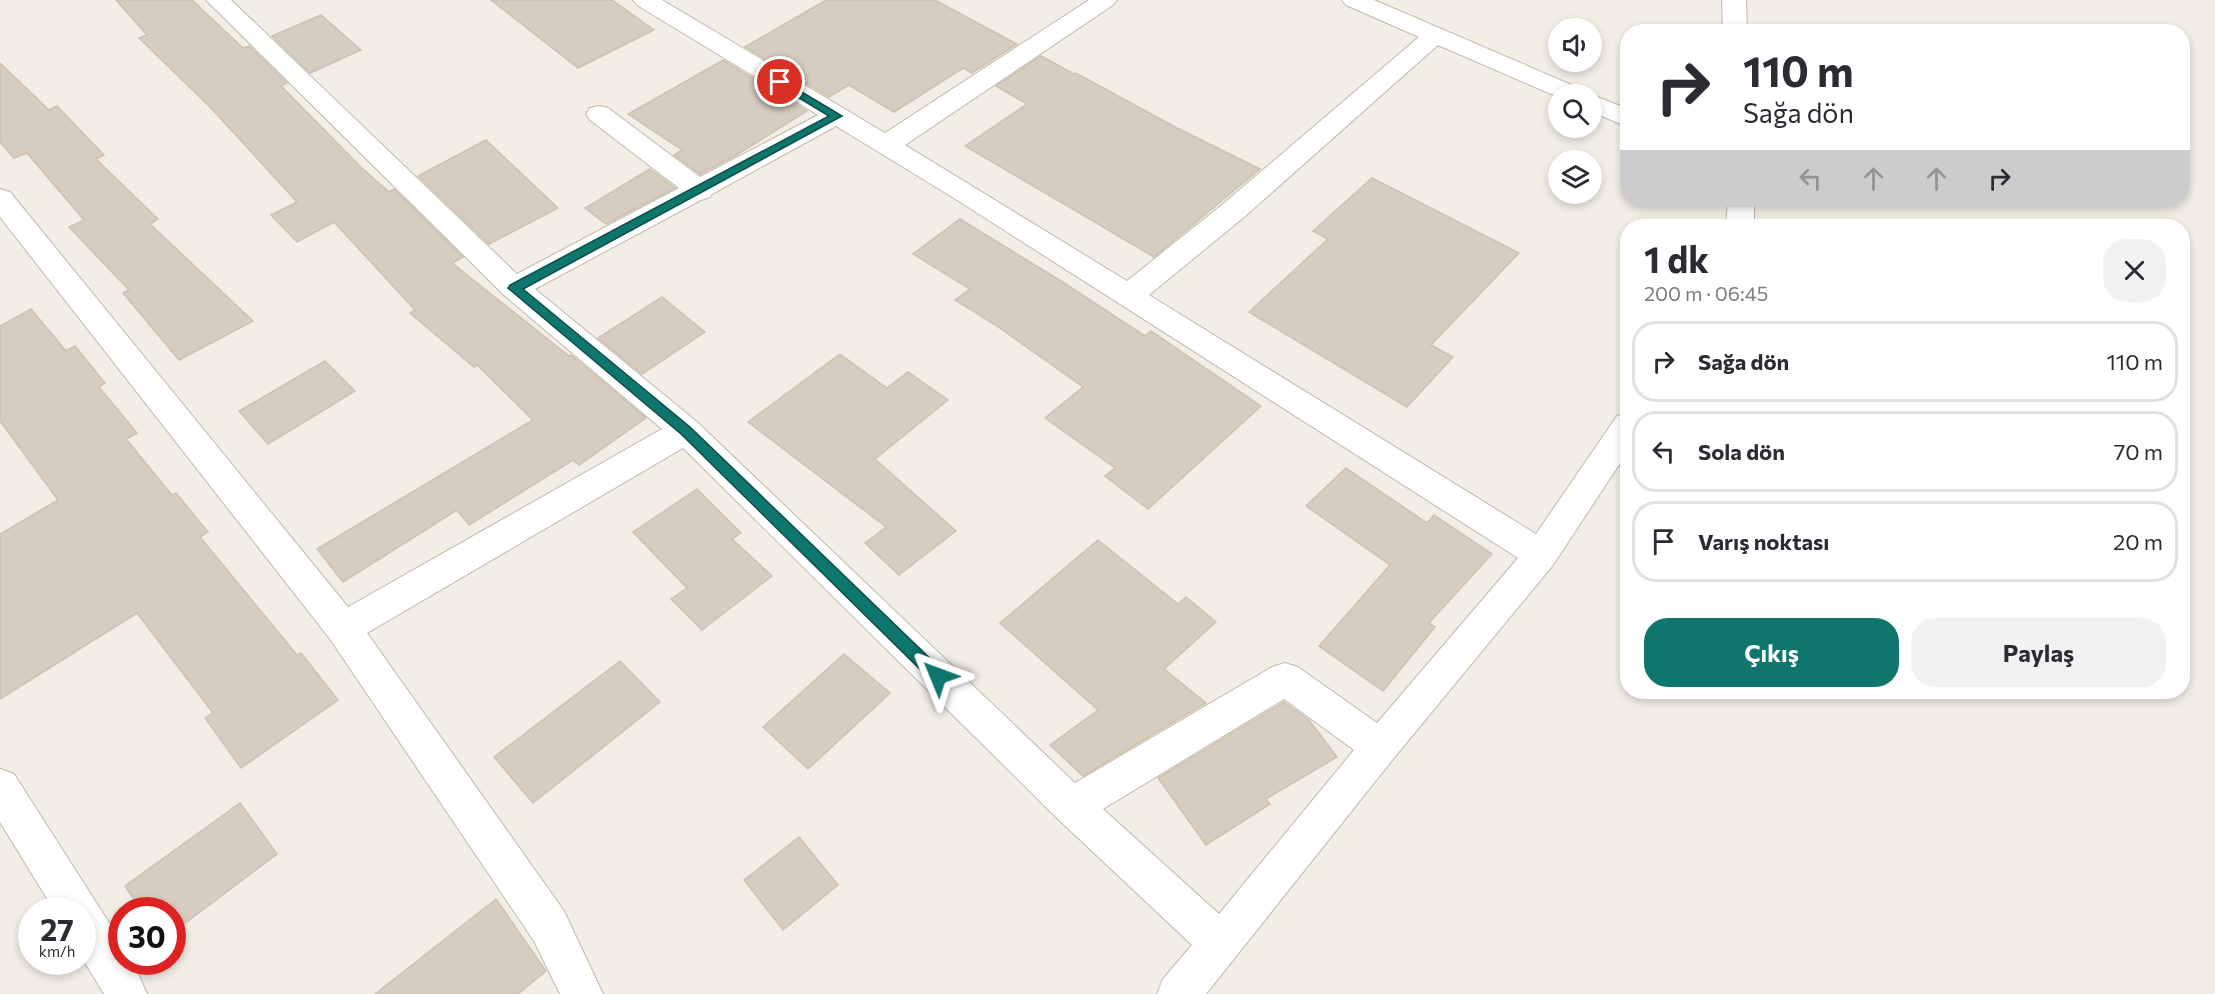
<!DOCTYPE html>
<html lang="tr">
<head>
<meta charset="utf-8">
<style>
	:root { --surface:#fff; --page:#f2f2f3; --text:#2b2b33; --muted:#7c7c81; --line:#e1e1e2; --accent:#0f766e }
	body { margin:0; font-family:Commissioner,sans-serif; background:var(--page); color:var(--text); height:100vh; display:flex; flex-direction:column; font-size:22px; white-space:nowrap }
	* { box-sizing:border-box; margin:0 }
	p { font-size:20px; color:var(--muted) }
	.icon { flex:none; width:33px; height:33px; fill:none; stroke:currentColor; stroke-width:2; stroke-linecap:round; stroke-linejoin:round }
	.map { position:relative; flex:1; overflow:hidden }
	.side { position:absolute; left:1620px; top:219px; width:570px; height:480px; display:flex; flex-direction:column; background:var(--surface); border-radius:24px; box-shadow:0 3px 9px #0003 }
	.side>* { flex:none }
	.top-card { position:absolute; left:1620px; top:24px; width:570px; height:183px; border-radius:24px; box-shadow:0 3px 9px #0003; background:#fff; color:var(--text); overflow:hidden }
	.controls { position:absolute; left:1548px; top:18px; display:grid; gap:12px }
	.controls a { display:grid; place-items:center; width:54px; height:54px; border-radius:50%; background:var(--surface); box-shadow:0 3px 9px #0003; font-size:30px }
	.speed { position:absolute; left:18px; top:897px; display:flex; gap:12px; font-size:30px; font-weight:700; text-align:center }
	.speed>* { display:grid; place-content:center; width:78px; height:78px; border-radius:50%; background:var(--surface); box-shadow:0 3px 9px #0003; line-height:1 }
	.speed small { font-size:15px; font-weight:400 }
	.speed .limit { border:9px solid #d22; background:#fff; color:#111 }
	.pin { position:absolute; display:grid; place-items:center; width:51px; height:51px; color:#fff; margin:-26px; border:3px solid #fff; border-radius:50%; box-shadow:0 2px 6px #0007 }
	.me { position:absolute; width:66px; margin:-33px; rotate:314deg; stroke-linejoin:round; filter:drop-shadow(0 0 4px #0008) }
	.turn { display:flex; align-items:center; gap:21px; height:126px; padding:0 24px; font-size:27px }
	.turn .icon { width:78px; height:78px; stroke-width:2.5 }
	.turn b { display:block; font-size:42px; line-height:51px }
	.lanes { display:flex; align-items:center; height:57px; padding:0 24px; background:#0003; justify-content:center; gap:30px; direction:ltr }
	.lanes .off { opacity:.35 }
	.round { display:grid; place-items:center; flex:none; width:63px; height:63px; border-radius:24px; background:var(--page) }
	.overview { display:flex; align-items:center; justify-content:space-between; height:102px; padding:0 24px }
	h1 { font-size:36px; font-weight:700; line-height:45px }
	.primary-button { display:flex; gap:12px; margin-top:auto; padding:12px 24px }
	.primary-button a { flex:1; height:69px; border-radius:24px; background:var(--accent); color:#fff; font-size:24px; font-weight:700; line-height:69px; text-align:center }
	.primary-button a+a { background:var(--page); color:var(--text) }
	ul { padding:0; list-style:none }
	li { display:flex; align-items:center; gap:18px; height:81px; margin:0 12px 9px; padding:0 12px; border:3px solid var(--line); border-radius:24px }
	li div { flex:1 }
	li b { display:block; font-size:22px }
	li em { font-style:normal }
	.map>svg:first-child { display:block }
	.building { fill:#d6ccbf; stroke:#cec1af; stroke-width:1.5 }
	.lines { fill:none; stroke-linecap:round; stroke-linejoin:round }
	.minor-casing { stroke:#c0b8ac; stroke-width:2 }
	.minor { fill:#fff; fill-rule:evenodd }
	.route { fill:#0f766e; stroke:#0a4d48; stroke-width:1.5 }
</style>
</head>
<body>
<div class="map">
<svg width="2215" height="994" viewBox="0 0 2215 994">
	<rect width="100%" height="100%" fill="#f2eee6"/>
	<g class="building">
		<path d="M116,0H192L243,48L249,46L287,83L281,86L363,169L389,192L394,189L463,257L452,263L569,356L571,355L646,418L579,465L573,460L469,525L457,510L343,582L317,549L533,420L477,365L474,367L410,313L415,310L334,222L297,242L271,215L297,202L210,107L139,38L147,35Z"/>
		<path d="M491,0H612L654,30L578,68Z"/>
		<path d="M826,0H935L1017,44L972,73L963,68L894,112L849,85L829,97L745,47Z"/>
		<path d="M321,15L361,50L310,73L272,36Z"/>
		<path d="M1041,56L1074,74L1076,73L1177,128L1260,169L1154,257L965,146L1027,104L996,86Z"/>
		<path d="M723,60L807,111L735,156L700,174L674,155L682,150L628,114Z"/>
		<path d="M0,63L49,110L57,106L104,155L96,159L158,219L150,224L253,321L179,360L123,293L129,290L69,227L84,220L27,153L14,158L0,142Z"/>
		<path d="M486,140L558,208L489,244L418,176Z"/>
		<path d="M650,169L675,188L606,224L585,208Z"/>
		<path d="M1372,178L1519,253L1431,345L1453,357L1407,407L1249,312L1328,239L1313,231Z"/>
		<path d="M960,219L1061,281L1145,336L1151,331L1261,406L1148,509L1105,476L1115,468L1045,418L1083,387L994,324L955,300L970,289L913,254Z"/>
		<path d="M662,297L705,332L642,374L598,338Z"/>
		<path d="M31,309L66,351L75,346L105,383L99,387L137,433L126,439L172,495L176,493L208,532L200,537L297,655L301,653L338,700L241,768L205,718L213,713L137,613L0,699V534L58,500L0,421V326Z"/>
		<path d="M840,354L887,388L908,372L948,400L875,459L956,531L899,575L865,543L886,527L748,422Z"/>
		<path d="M325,361L355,391L268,444L239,411Z"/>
		<path d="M1346,468L1427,523L1434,515L1492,554L1429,623L1435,627L1383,691L1319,646L1390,565L1306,506Z"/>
		<path d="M697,489L741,533L732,539L772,576L702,630L671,599L687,588L633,532Z"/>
		<path d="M1098,540L1178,604L1186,597L1216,622L1164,669L1206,703L1083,776L1050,745L1098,710L1000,623Z"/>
		<path d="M844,654L890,693L808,769L763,727Z"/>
		<path d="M620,661L660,702L533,803L494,757Z"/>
		<path d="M1284,702L1309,720L1337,757L1266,799L1270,804L1206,845L1158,778Z"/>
		<path d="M240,803L277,854L172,933V910H141L125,886Z"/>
		<path d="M799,837L838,885L783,930L744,880Z"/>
		<path d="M496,899L546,971L518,994H375Z"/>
	</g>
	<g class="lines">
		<defs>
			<g id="minor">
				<path d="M206,0H231L517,274L679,188L590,120L586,114L590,108L599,106L608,108L700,177L818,115L637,5L633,0H662L885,133L1089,0H1117L1113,5L905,145L1127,281L1223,204L1419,37L1346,5L1342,0H1374L1581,89L1585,94H1558V97L1438,45L1243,218L1149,295L1536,534L1617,416L1628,413V451L1553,565L1393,759L1206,994H1157L1163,979L1192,945L1058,819L683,448L367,633L564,911L603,994H560L534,941L330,639L0,217V189L10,192L348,607L662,429L504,295ZM836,126L957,200L1518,558L1377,723L1298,667L1285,663L1272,667L1075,783L697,422L535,289L701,200L710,197L712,194ZM1284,699L1354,750L1219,914L1103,809Z"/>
				<path d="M1722,0H1746L1747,32H1723Z"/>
				<path d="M1592,95L1628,109V127L1592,112Z"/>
				<path d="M1728,200H1754V226H1726Z"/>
				<path d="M0,769L14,774L122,943V962H133L147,994H104L82,958V910H54L0,822Z"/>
			</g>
		</defs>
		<use href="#minor" class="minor-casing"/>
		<use href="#minor" class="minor"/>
	</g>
	<path class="route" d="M780,79L842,116L523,289L690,427L943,671L945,676L943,681L938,682L932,681L681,434L508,288L510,285L829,116L776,84L775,82Z"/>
</svg>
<div class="controls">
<a><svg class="icon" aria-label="sound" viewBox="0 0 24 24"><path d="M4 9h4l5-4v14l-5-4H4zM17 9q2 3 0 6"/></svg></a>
<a><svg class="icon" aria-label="search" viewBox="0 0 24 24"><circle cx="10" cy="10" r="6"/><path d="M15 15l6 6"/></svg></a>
<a><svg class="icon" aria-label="layers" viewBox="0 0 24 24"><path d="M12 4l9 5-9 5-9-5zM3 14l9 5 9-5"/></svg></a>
</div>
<div class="speed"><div>27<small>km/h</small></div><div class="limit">30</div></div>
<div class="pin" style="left:780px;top:82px;background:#d93025"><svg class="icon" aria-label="arrive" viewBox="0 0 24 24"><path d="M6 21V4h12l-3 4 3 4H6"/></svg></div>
<svg class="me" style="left:938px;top:676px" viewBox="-20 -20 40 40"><path d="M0-17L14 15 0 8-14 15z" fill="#0f766e" stroke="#fff" stroke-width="4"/></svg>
<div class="top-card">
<div class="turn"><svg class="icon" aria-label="right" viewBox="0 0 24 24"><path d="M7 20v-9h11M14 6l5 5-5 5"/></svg><div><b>110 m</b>Sağa dön</div></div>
<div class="lanes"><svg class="icon off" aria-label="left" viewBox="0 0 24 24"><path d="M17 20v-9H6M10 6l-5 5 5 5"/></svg><svg class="icon off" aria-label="ahead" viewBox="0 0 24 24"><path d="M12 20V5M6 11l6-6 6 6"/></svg><svg class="icon off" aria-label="ahead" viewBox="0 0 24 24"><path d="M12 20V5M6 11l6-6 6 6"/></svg><svg class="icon" aria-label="right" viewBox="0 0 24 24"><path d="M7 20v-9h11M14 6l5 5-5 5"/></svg></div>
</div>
<section class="side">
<div class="overview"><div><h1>1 dk</h1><p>200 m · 06:45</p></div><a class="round"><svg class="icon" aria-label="close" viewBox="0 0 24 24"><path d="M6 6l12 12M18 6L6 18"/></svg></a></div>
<ul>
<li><svg class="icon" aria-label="right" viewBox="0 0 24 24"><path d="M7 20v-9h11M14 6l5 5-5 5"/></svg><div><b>Sağa dön</b></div><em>110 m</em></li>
<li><svg class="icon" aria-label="left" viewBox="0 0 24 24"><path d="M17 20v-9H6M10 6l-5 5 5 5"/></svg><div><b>Sola dön</b></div><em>70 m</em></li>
<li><svg class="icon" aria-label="arrive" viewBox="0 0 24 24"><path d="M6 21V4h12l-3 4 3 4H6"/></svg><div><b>Varış noktası</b></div><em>20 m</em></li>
</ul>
<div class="primary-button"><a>Çıkış</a><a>Paylaş</a></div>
</section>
</div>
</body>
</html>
